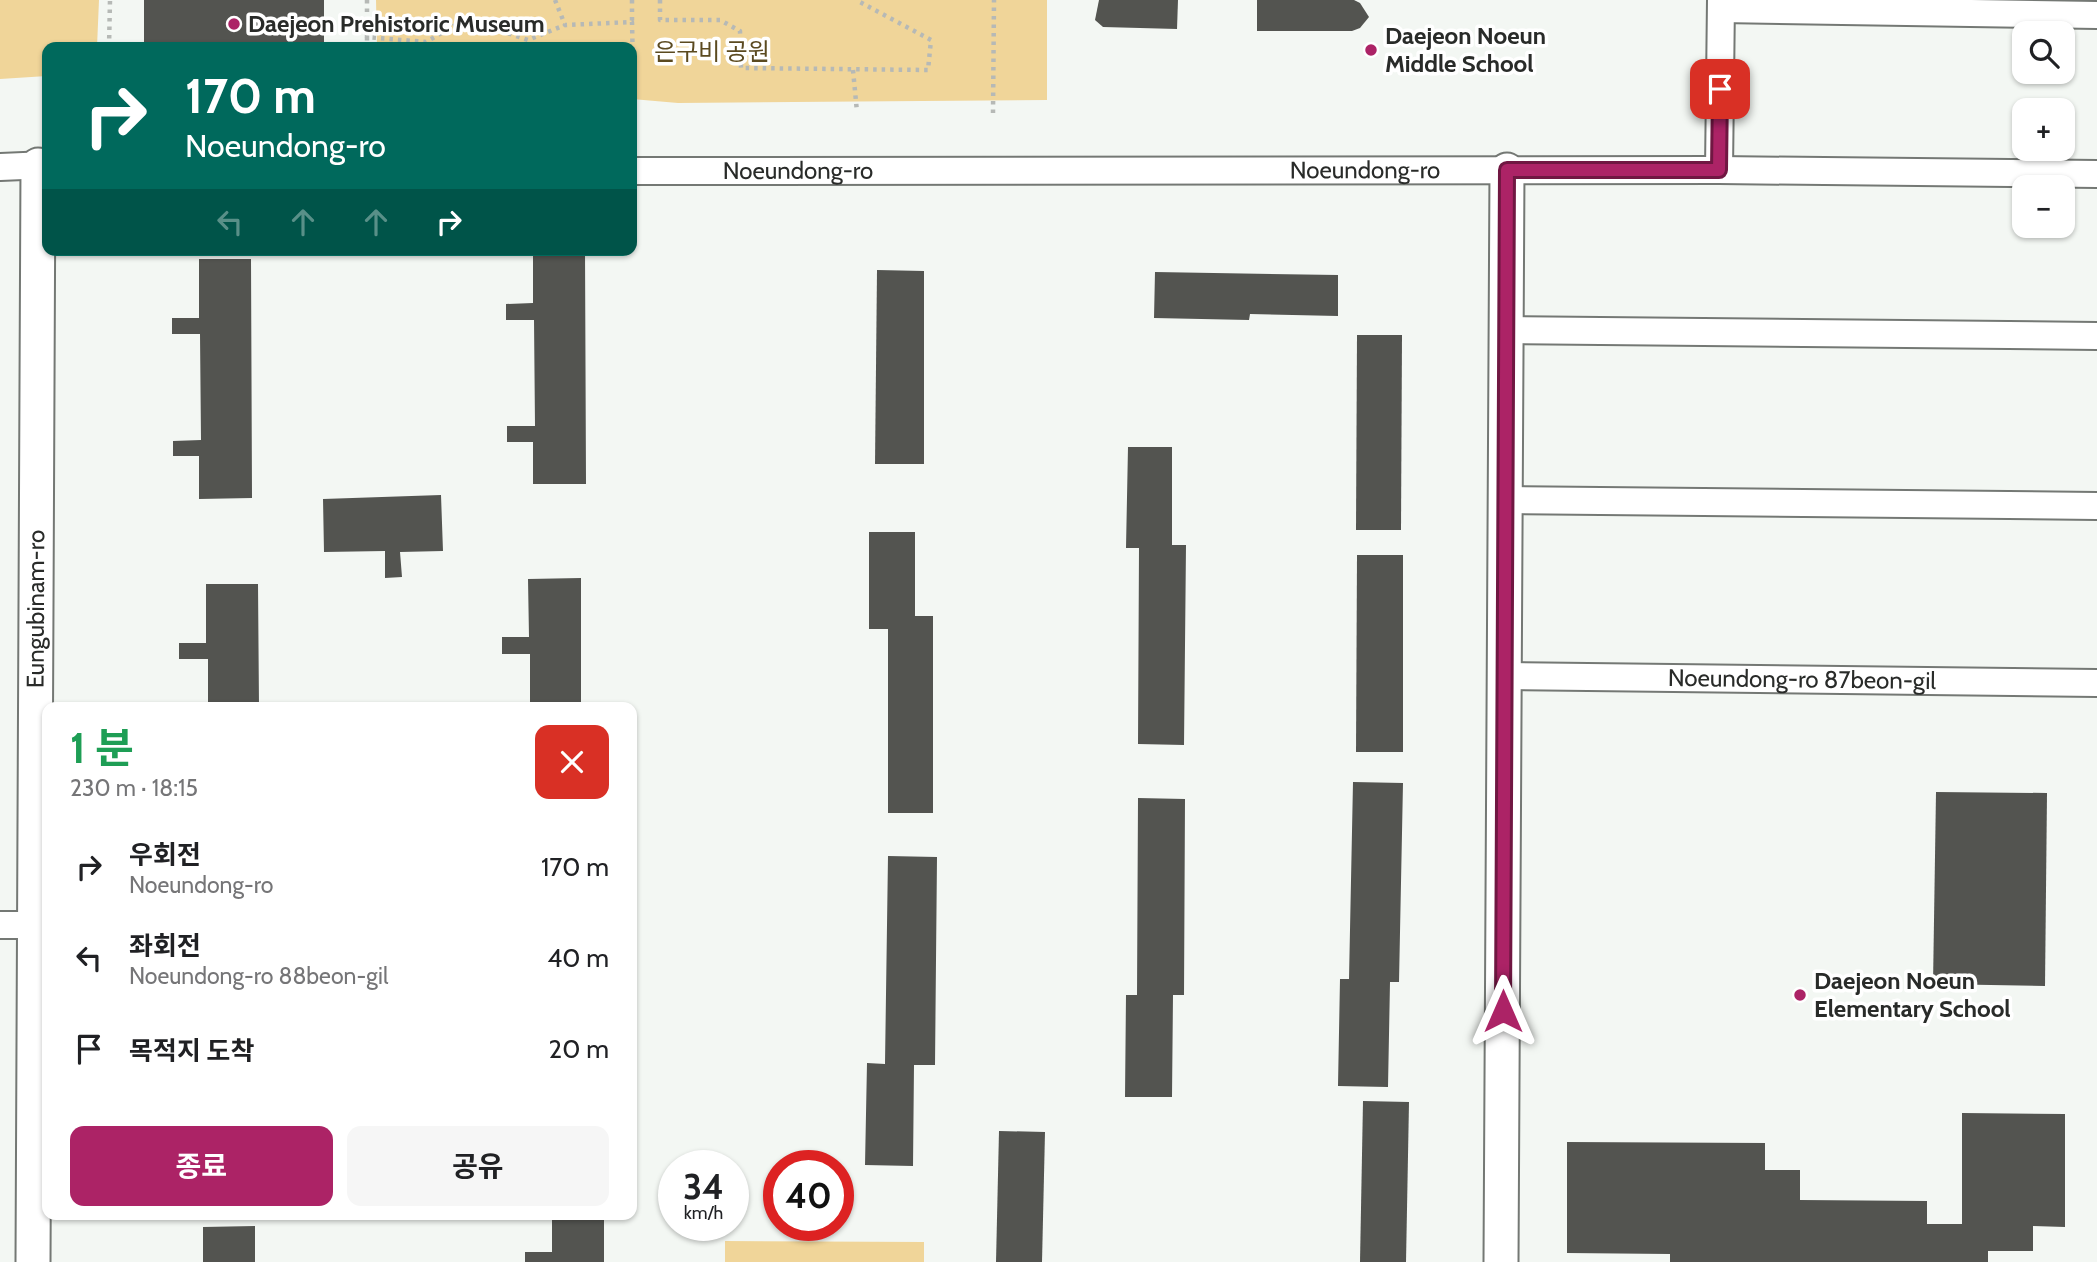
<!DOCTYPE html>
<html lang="ko">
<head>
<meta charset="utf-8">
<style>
	:root { --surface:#fff; --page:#f6f6f6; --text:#202124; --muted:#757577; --accent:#ac2366 }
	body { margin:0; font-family:Cabin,"Noto Sans KR",sans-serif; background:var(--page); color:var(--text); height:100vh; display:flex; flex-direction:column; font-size:26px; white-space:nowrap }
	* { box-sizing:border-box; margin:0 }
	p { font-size:23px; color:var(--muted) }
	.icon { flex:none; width:38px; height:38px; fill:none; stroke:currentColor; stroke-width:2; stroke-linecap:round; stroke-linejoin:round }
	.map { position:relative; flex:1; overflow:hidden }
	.details { position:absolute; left:42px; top:702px; width:595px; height:518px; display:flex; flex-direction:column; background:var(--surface); border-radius:14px; box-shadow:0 2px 5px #0004 }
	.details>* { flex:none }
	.top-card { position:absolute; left:42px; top:42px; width:595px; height:214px; border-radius:14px; box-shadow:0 2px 5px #0004; background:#00695c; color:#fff; overflow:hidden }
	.controls { position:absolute; left:2012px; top:21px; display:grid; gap:14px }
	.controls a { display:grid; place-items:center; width:63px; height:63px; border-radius:14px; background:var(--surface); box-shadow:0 2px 5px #0004; font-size:35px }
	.speed { position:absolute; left:658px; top:1150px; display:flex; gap:14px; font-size:35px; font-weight:700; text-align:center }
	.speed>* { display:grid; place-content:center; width:91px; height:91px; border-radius:50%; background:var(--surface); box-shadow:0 2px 5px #0004; line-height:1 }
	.speed small { font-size:18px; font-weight:400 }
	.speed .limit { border:10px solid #d22; background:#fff; color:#111 }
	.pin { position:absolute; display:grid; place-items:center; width:60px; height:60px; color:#fff; margin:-30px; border-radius:14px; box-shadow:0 4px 10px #0006 }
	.me { position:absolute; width:77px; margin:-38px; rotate:0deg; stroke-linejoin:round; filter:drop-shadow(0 0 5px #0008) }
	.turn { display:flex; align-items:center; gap:24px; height:147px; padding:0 28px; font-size:32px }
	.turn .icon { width:91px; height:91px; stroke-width:2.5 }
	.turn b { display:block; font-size:49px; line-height:60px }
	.lanes { display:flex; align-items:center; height:66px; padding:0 28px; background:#0003; justify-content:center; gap:35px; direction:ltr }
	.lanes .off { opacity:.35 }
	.round { display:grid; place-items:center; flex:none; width:74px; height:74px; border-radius:14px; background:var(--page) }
	.head { display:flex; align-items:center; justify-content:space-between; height:119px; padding:0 28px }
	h1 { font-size:42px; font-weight:700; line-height:52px; color:#1e9e55 }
	.action { display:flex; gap:14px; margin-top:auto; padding:14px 28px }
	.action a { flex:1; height:80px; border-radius:14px; background:var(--accent); color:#fff; font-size:28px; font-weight:700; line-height:80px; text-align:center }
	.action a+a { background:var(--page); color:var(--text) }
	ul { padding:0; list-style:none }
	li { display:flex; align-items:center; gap:21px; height:91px; padding:0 28px }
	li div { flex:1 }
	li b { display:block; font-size:26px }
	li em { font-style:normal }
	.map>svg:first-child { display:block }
	.green { fill:#f0d599 }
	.building { fill:#535450 }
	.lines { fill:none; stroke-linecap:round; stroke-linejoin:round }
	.minor-casing { stroke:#747874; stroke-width:30 }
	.tertiary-casing { stroke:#747874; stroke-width:37 }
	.path { stroke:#b6b9b6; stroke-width:4.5; stroke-dasharray:3.5 5; stroke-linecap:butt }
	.minor { stroke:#fff; stroke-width:26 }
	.tertiary { stroke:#fff; stroke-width:33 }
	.route-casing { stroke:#701742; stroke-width:18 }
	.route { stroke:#ac2366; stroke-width:12 }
	.poi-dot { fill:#ac2366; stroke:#fff; stroke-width:2.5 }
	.labels { text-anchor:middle; stroke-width:7; stroke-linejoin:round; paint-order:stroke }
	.poi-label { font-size:24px; font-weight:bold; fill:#292b29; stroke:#fff; text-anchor:start }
	.park-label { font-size:24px; fill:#5b4a20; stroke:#fff }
	.street-label { font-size:24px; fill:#292b29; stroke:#fff }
</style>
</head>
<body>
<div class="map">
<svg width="2097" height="1262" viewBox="0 0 2097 1262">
	<rect width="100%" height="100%" fill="#f3f7f3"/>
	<g class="green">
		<path d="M0,0H99L97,47H47V76L0,79Z"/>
		<path d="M376,0H1047V100L678,103L632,99V47H377Z"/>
		<path d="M725,1241L924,1242V1262H725Z"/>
	</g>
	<g class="building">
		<rect x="144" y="0" width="180" height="47"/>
		<path d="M1099,0H1178L1177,29L1103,27L1095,20Z"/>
		<path d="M1257,0H1354L1360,3L1369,17L1360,28L1352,31H1257Z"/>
		<path d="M533,250H585L586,484H533V442H507V426H535L534,320H506V304L533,303Z"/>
		<path d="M199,259H251L252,498L199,499V456H173V441L201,440L200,334H172V318H199Z"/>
		<path d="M877,270L924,271V464H875Z"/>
		<path d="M1155,272L1338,275V316L1250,314L1249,320L1154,318Z"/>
		<path d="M1357,335H1402L1401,530H1356Z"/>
		<path d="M1128,447H1172V545H1186L1184,745L1138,744L1139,548H1126Z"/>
		<path d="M441,495L443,551L400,552L402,577L385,578V551L324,552L323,499Z"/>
		<path d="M869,532H915V616H933V813H888V629H869Z"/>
		<path d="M1357,555H1403V752H1356Z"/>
		<path d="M581,578V707H530V654H502V637H529L528,579Z"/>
		<path d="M206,584H258L259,707H208V659H179V643H206Z"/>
		<path d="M1353,782L1403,783L1399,982H1390L1388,1087L1338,1086L1340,979H1349Z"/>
		<path d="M1936,792L2047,793L2045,986L1933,984Z"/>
		<path d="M1138,798L1185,799L1184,995H1173L1172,1097H1125L1126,995H1137Z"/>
		<path d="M888,856L937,857L935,1065H914L913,1166L865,1165L867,1063L885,1064Z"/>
		<path d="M1363,1101L1409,1102L1406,1262H1360Z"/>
		<path d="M1962,1113L2065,1114V1227L2033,1226V1251H1988V1262H1670V1254L1567,1253V1142L1765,1143V1170H1800V1200L1927,1201V1224H1962Z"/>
		<path d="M999,1131L1045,1132L1042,1262H996Z"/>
		<path d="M552,1214H604V1262H525V1252H552Z"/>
		<path d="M255,1226V1262H203V1227Z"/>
	</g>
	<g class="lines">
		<defs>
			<g id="minor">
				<path d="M1721,9L2097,15"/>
				<path d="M0,167L47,165"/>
				<path d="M1719,170L1721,0"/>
				<path id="s1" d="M632,171L1719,170L2097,174"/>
				<path d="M1507,330L2097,336"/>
				<path d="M1506,500L2097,506"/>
				<path id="s2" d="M1504,676L2097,683"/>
				<path d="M0,925H35"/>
			</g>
			<g id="tertiary">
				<path id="s3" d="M33,1262L38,165"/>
				<path d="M1501,1262L1507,170"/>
			</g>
		</defs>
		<use href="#minor" class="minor-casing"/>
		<use href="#tertiary" class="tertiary-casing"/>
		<g class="path">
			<path d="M367,0V37L426,42L466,19L528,40L565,25"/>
			<path d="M555,0L565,25L632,22L634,111"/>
			<path d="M632,0V22"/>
			<path d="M660,0V20H720L740,31L741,68L928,70L931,40L856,0"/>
			<path d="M367,37V47"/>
			<path d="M109,47L110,0"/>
			<path d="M853,70L857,112"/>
			<path d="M993,113L994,0"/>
		</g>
		<use href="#minor" class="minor"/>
		<use href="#tertiary" class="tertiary"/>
	</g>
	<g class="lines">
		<defs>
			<path id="route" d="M1503,1011L1507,170H1719L1720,89"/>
		</defs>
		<use href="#route" class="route-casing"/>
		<use href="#route" class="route"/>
	</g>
	<g class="poi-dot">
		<circle cx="234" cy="24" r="7"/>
		<circle cx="1371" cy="50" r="7"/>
		<circle cx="1800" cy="995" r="7"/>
	</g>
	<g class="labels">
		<g class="poi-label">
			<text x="248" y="32">Daejeon Prehistoric Museum</text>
			<text x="1385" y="44">Daejeon Noeun<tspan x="1385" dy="28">Middle School</tspan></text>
			<text x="1814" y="989">Daejeon Noeun<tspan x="1814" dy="28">Elementary School</tspan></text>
		</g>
		<g class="park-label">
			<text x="712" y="60">은구비 공원</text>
		</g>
		<g class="street-label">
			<text dy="8" stroke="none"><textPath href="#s1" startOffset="733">Noeundong-ro</textPath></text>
			<text dy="8" stroke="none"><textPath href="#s1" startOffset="166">Noeundong-ro</textPath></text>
			<text dy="8" stroke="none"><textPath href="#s3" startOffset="653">Eungubinam-ro</textPath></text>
			<text dy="8" stroke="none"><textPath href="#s2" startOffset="298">Noeundong-ro 87beon-gil</textPath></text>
		</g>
	</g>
</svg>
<div class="controls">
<a><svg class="icon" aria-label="search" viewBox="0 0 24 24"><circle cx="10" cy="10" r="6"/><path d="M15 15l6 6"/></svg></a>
<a>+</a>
<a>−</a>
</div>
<div class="speed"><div>34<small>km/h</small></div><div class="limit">40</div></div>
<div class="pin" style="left:1720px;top:89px;background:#d93025"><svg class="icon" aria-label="arrive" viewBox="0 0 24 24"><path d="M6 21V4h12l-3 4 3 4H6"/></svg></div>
<svg class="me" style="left:1503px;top:1011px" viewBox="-20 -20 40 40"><path d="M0-17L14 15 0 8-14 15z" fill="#ac2366" stroke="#fff" stroke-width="4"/></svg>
<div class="top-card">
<div class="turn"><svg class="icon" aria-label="right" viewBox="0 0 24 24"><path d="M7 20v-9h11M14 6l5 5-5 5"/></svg><div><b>170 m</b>Noeundong-ro</div></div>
<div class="lanes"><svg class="icon off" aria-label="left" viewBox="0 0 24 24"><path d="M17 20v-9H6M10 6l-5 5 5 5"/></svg><svg class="icon off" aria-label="ahead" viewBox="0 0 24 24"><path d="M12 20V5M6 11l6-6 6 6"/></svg><svg class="icon off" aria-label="ahead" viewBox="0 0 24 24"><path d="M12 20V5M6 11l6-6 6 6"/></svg><svg class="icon" aria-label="right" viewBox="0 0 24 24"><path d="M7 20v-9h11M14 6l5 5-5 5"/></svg></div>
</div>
<section class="details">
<div class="head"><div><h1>1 분</h1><p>230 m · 18:15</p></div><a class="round" style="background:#d93025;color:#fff"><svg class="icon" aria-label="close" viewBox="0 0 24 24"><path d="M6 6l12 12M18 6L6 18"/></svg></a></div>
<ul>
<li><svg class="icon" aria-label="right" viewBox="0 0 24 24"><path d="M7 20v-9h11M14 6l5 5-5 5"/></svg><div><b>우회전</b><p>Noeundong-ro</p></div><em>170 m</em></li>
<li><svg class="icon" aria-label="left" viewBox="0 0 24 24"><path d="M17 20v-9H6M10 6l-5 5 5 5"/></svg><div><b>좌회전</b><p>Noeundong-ro 88beon-gil</p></div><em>40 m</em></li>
<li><svg class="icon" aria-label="arrive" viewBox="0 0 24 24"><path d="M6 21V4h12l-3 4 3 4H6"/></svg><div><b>목적지 도착</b></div><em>20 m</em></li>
</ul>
<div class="action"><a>종료</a><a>공유</a></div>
</section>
</div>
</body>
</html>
